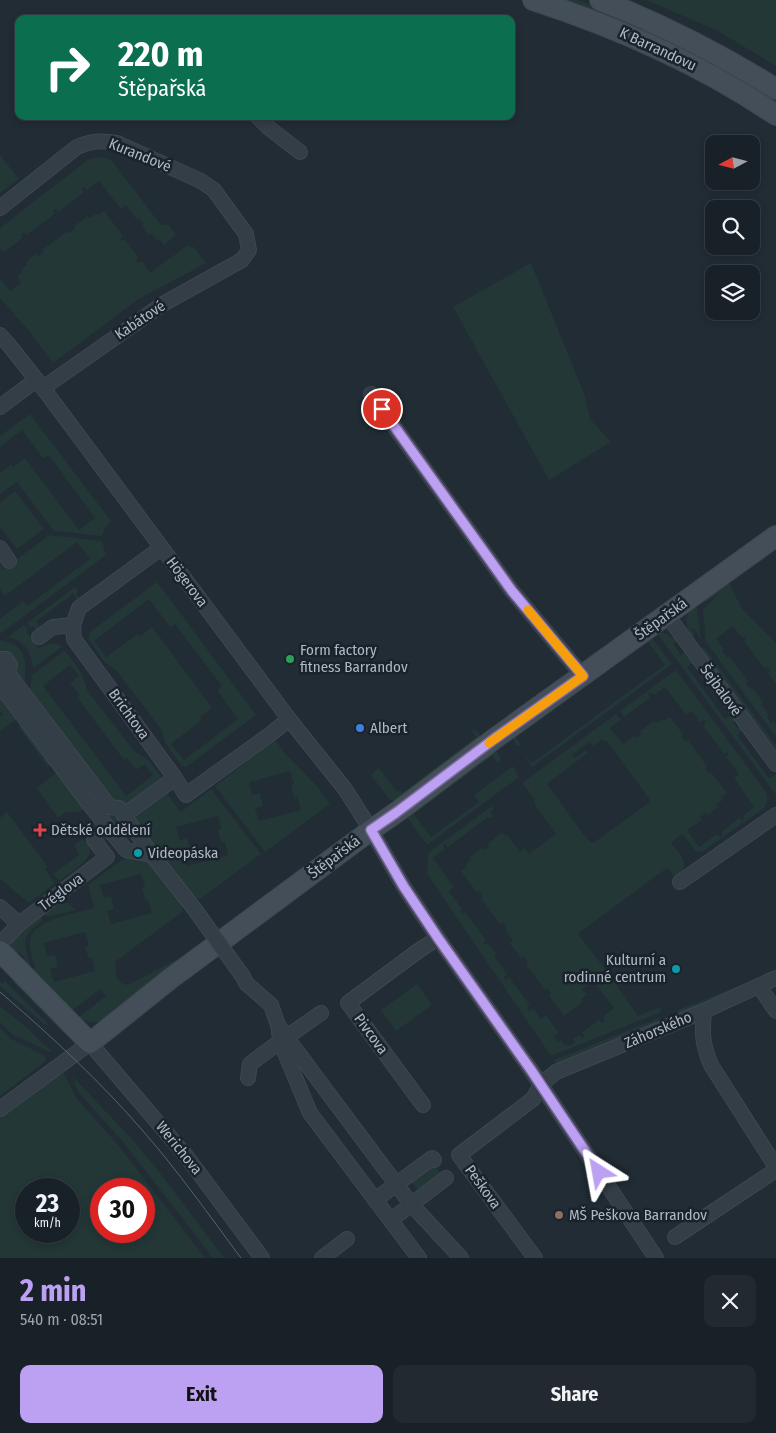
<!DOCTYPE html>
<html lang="en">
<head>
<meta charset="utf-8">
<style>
	:root { --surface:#192128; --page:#222930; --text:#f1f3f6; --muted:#9fa3a8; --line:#373e45; --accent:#bca0f2 }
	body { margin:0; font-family:"Fira Sans Condensed",sans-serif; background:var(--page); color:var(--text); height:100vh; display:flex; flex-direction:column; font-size:19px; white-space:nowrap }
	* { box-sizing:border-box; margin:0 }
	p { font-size:16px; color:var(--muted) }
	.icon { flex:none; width:28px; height:28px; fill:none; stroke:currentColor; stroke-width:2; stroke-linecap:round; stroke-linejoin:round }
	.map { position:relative; height:1258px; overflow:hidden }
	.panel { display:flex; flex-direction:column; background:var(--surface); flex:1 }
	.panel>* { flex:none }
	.hud { position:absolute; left:15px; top:15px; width:500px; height:105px; border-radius:10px; box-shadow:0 2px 8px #0003,0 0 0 1px var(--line); background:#0b6e4f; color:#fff; overflow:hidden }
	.needle { width:32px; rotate:263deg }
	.fabs { position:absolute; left:705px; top:135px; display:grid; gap:10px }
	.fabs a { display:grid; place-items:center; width:55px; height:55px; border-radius:10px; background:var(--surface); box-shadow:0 2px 8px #0003,0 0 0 1px var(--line); font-size:25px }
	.speed { position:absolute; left:15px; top:1178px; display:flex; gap:10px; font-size:25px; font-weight:700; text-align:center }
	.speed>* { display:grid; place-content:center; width:65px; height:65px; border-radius:50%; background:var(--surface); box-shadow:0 2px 8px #0003,0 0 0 1px var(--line); line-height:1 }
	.speed small { font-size:12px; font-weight:400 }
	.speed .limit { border:8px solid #d22; background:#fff; color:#111 }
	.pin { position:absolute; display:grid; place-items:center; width:42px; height:42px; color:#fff; margin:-21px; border:2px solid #fff; border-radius:50%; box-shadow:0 1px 5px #0007 }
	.me { position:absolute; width:55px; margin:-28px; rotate:326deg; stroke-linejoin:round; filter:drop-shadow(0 0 4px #0008) }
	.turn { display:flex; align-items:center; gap:18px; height:105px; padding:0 20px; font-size:22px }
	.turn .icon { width:65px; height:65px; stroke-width:2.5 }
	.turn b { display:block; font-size:35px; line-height:42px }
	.round { display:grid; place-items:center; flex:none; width:52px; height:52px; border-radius:10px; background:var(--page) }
	.head { display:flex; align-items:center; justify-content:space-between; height:85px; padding:0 20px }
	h1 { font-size:30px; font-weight:700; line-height:38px; color:var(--accent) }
	.action { display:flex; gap:10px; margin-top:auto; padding:10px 20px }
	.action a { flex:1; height:58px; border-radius:10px; background:var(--accent); color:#111; font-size:20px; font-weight:700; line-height:58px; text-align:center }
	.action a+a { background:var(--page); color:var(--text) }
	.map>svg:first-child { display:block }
	.green { fill:#233736; fill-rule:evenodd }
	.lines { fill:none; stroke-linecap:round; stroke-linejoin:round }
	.street-casing { stroke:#3e4750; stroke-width:16 }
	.secondary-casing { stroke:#3e4750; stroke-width:22 }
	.street { stroke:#343e46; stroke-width:14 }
	.secondary { stroke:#434e59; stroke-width:20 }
	.tram { stroke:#56636d; stroke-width:1 }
	.street-bridge-casing { stroke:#3e4750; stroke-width:16; stroke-linecap:butt }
	.street-bridge { stroke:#343e46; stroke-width:14 }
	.route-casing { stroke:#7a689d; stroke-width:12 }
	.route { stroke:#bca0f2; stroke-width:9 }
	.slow { stroke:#f59e0b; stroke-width:9 }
	.leisure-dot { fill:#2e9e5b; stroke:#1a232b; stroke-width:2 }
	.shop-dot { fill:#3f7fe0; stroke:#1a232b; stroke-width:2 }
	.health-dot { fill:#e0444e; stroke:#1a232b; stroke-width:2 }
	.culture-dot { fill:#0f9aa8; stroke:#1a232b; stroke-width:2 }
	.education-dot { fill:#8d6e63; stroke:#1a232b; stroke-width:2 }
	.labels { text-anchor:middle; stroke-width:5; stroke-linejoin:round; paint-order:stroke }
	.street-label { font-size:15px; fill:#afb9c3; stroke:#1a232b }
	.poi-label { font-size:15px; fill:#afb9c3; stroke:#1a232b; text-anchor:start }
</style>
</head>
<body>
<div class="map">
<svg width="776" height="1258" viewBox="0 0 776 1258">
	<rect width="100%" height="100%" fill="#212c35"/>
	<g class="green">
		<path d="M560,0H578L582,1L615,14L647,30L646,32Z"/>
		<path d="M646,0H776V66L716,30Z"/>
		<path d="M714,63L776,99V106L713,66Z"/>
		<path d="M0,155L19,179L0,193Z"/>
		<path d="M98,157L106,158L112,161L161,225L168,224L176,235L164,245L159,239L157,241L152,234L149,236L142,226L144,224L139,218L137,220L126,205L121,209L99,181L87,190L85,187L82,189L84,192L58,212L56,209L53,211L55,214L26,235L24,232L21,235L23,238L4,252L2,249L0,250V228L89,159Z"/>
		<path d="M104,211L123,236L120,238L122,241L125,239L139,258L136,260L138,263L142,261L150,273L188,245L189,246L194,247L206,263L137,300L53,363L29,331L0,298V278L10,291L21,283L17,276L22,272L21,270L27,265L26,262L36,254L38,257L44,252L42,250L68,231L70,233L75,228L74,226L88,216L90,218L97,213L98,215Z"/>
		<path d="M531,263L585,396L590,419L611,442L549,480L453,307Z"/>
		<path d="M30,414L111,521L105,528L102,536L54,531L17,482L0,494V473L11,464L13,467L25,458L79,530L95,518L49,455L43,458L22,430L0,447V436Z"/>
		<path d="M15,491L44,529L17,549L0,527V503Z"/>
		<path d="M49,535L102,541L106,555L0,634V619L23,601L27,606L90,559L77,542L5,596L0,589V565L4,569Z"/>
		<path d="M728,581L742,609L776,643V684L767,672L770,670L768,667L765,669L744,641L747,638L745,636L742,638L733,626L716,639L724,650L722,652L727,657L729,656L748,681L746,683L750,689L752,687L763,702L761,704L769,715L767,717L771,723L774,721L776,725V737L706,642L703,610L721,592L706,602L701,599Z"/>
		<path d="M157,582L256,715L186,767L182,766L165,743L161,729L116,670L105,663L88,638L90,632ZM149,599L170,627L175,624L222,686L217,690L238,719L184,760L171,744L202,720L200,717L212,708L159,636L152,627L140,636L138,634L106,657L94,641Z"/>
		<path d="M75,587L78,592L76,594L81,600L78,601L73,594L36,621L41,629L38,632L33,626L30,627L27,623Z"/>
		<path d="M693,605L697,607L701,639L693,628L691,629L695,634L692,636C684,625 685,615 693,605Z"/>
		<path d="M24,625L28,629L26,631L38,648L52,643L63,646L33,668C31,652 24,640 8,637Z"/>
		<path d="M656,632L665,633L677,640L673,644L681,655L686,651L694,662L687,667L725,719L733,714L736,719L733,722L737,728L741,725L744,729L737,735L769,778L776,774V795Z"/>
		<path d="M649,635L672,664L532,767L525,756H526L532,763L665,665L645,638Z"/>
		<path d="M0,640C30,644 26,667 24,690L0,656Z"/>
		<path d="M642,645L516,737L521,745L517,746L515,744L513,736Z"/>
		<path d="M704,647L776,745V750L701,649Z"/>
		<path d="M64,651C75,662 84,675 87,690L134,751L148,760L165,782L133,807L109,803L29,697L32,675ZM70,665L79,676L70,683L80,695L77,697L124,760L127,758L136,770L145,764L153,775L126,796L43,686Z"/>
		<path d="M676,670L766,792C768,799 768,803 763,809L703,851L699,852L695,850L682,834L671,843C682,856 692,865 675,878L667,868L579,933V935L608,973L638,1016L660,1007L661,1012L551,1056L427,874L428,853L492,806L494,809L490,812L493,816L489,818L488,817L448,847L445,844L443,846L445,849L433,858L454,887L449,891L462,909L460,911L462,914L465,912L486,940L483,942L485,945L488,943L496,954L494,956L507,974L504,977L506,980L509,977L530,1005L527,1008L529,1011L533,1009L541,1019L546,1015L559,1033L554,1037L558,1042L561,1040L565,1045L567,1044L569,1046L575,1042L573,1039L579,1035L582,1038L584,1036L582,1032L599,1020L602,1023L605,1021L603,1017L614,1008L593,981L582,989L587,995L581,1000L583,1002L564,1016L549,996L551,994L547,988L545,990L526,964L528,963L524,957L521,958L510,944L513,941L505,930L507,928L503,923L500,924L481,899L483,897L479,891L477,893L461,871L467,867L465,865L471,860L470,857L482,848L484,850L489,846L488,844L502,832L504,835L508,836L520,852L525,848L529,854L556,834L534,804L535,803L534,799L522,783L616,714L621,720L610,728L623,744L634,736L636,738L641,734L640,731L654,721L656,723L663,719L664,721L670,717L683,734L681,736L686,742L688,740L707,766L705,768L709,773L711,772L727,793L721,798L723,800L716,805L718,807L708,815L706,813L700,817L702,820L687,830L699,847L717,834L720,837L723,835L721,832L739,818L742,821L744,818L743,816L754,807L734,778L739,774L726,757L729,754L727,752L724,754L703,726L706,723L704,720L700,722L692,711L686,715L665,687L654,695L651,692L648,694L650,698L624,717L620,711ZM601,740L607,741L650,800V802L593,843H591L583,834L548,785V783L588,753L586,750L575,758L572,755L589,742L591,743L593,746Z"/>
		<path d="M0,689L21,716L0,731V717L3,715L0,711Z"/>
		<path d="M24,721L56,762L50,766H47L18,726Z"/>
		<path d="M471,730L478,731L482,738L395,801L389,799L371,775L379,768L397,792L400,790L402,793L476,737Z"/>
		<path d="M276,741L284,752L316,785L330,804L265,852L215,786L267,746ZM290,771L294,784L291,785L294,798L297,797L301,810L259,821L255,808L263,806L260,793L252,795L249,782Z"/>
		<path d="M494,751L497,752L501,758L498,763L492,756L414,814L431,837L479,802L474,795L513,766L519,777L427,845L405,815Z"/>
		<path d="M61,769L88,806L79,812H67L58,818L37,788Z"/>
		<path d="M172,783L175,788L167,794L181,812L211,789L261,854L200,899L190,897L135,824L136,811ZM218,816L221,829L218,830L221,842H225L228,855L187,866L183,853L190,850L187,838L180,840L176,827Z"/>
		<path d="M106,810L116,812L127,828L126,838L118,837L106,821Z"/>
		<path d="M7,812L48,867L45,869L54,882L53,885L29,903L0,879V818Z"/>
		<path d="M97,819L111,838L103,842L94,835L88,826Z"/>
		<path d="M83,839C85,842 89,845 90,849C92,860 67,875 59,881L53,874L79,855L74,845Z"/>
		<path d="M126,857L153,861L183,902L182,912L116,961C115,971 115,984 128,985L185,955L165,977L105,1020C95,1024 88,1022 78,1018L106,996L100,989L70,1012L31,972L35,968C33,959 29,949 30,940C33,919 77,913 94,908L88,885ZM141,874L145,887L142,888L145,900H148L152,913L111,924L107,911L114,909L111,896L104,898L100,885ZM85,932L89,945L85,947L89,959L92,958L95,971L54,982L50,969L58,967L55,955L47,956L44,943Z"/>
		<path d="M61,902L69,903L75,910L48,917L44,913Z"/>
		<path d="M40,916L43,920C21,937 23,939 30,965L27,968L22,962L25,958L19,952L15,955C3,937 27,926 40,916Z"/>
		<path d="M5,981L50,1026L44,1024L0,986V982L2,984Z"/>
		<path d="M12,981L29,989L67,1029V1036Z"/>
		<path d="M751,981L682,1012H677L678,1010Z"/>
		<path d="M417,984L432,1005L396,1031L381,1010Z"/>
		<path d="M0,1006L27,1028L51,1051L50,1052L13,1035L0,1022Z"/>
		<path d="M661,1017L654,1025L556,1064L554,1060Z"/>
		<path d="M0,1028L11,1039L43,1055L45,1057L46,1061L0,1096Z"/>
		<path d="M62,1070L77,1099L119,1146L205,1258H0V1118ZM26,1189H69V1231H26ZM101,1189H144V1231H101Z"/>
		<path d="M72,1073L75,1079L131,1138L157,1169L224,1258H213L124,1143L81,1095L76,1087Z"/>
		<path d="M431,1161L442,1176L420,1194L409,1179Z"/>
	</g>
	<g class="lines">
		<defs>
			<g id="street">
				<path d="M257,116L269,128L300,152"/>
				<path d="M0,208L77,147C91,141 102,140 117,143L201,181L214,190L246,234L249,250L242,260L163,304L43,388"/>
				<path d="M0,335L9,345L43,388L289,719L345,789L371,830L404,887L438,938L531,1070L656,1258"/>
				<path d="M371,394L512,591L583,676"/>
				<path d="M0,407L36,380"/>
				<path d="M0,548L9,561"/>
				<path d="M161,548L79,608L73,625L74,639L175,778L186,795L272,733L289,719"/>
				<path d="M667,615L776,764"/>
				<path d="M39,637L53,627L73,625"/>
				<path d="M0,659H6L10,665L7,672L1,673"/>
				<path d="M7,672L109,806"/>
				<path d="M0,685L89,804L126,850L152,855"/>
				<path d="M99,806L119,808L152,855L193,907"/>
				<path d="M124,815L175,778"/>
				<path d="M680,882L776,815"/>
				<path d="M0,907L19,924"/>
				<path d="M0,944L19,924L107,857L94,840"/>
				<path d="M244,978L246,983L271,1005L278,1025L287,1038L411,1204L461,1258"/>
				<path d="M759,986L776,1011"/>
				<path d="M704,1011C702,1034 702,1043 711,1065L776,1167"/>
				<path d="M279,1031L280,1041L310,1113L419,1258"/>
				<path d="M248,1078L250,1064C273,1046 297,1030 321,1013"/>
				<path d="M423,1105L348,1003L418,951L438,938"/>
				<path d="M0,1109L90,1043L187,1157L262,1258"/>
				<path d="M375,1200L432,1158L434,1160"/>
				<path d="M391,1220L446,1178"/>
				<path d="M675,1237L776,1170"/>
				<path d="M322,1258L347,1239"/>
				<path d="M535,1258L459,1155L533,1099L541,1084L556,1072L704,1011L776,978"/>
			</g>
			<g id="secondary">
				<path d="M533,0C619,28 701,64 776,115"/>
				<path d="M600,0C661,24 720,54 776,89"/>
				<path d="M0,951L90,1043L170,979L371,830L397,812L494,739L776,536"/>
			</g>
		</defs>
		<use href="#street" class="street-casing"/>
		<use href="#secondary" class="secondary-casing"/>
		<use href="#street" class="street"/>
		<use href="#secondary" class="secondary"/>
		<path class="tram" d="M0,992C50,1035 100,1081 143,1131C178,1171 209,1215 241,1258"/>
		<defs>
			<path id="street-bridge" d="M193,907L244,978"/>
		</defs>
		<use href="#street-bridge" class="street-bridge-casing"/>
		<use href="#street-bridge" class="street-bridge"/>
	</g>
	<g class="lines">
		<defs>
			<path id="route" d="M382,409L512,591L583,676L494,739L397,812L371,830L404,887L438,938L531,1070L599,1172"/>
		</defs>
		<use href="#route" class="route-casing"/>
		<use href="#route" class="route"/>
		<path class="slow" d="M489,743L583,676L528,610"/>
	</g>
	<circle class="leisure-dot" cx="290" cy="659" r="5"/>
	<circle class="shop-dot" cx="360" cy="728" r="5"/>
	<path class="health-dot" d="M37.5 822.5h5v5h5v5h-5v5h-5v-5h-5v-5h5z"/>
	<g class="culture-dot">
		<circle cx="138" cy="853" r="5"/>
		<circle cx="676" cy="969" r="5"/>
	</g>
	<circle class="education-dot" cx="559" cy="1215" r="5"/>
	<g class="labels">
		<g class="street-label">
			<text transform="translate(658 49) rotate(25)" y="5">K Barrandovu</text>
			<text transform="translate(140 155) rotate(22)" y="5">Kurandové</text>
			<text transform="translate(140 320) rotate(-34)" y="5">Kabátové</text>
			<text transform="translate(187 582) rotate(53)" y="5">Högerova</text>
			<text transform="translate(661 619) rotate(-36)" y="5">Štěpařská</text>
			<text transform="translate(721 690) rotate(54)" y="5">Šejbalové</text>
			<text transform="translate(129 714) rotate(54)" y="5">Brichtova</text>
			<text transform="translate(334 857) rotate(-37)" y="5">Štěpařská</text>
			<text transform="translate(61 892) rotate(-37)" y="5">Tréglova</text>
			<text transform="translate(658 1030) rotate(-23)" y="5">Záhorského</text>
			<text transform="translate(371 1034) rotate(54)" y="5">Pivcova</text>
			<text transform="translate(179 1148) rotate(51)" y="5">Werichova</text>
			<text transform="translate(483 1187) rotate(54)" y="5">Peškova</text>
		</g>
		<g class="poi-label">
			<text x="300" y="655">Form factory<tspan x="300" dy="17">fitness Barrandov</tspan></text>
			<text x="370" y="733">Albert</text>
			<text x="51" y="835">Dětské oddělení</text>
			<text x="148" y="858">Videopáska</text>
			<text x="666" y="965" text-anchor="end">Kulturní a<tspan x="666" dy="17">rodinné centrum</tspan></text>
			<text x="569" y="1220">MŠ Peškova Barrandov</text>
		</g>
	</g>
</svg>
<div class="fabs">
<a><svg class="needle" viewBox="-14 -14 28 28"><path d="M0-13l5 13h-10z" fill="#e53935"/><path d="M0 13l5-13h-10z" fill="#9fa3a8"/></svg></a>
<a><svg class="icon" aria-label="search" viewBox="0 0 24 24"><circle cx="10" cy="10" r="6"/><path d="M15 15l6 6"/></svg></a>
<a><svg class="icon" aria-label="layers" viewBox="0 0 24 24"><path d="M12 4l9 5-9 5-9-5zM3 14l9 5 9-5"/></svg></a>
</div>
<div class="speed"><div>23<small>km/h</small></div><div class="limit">30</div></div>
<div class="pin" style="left:382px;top:409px;background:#d93025"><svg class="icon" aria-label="arrive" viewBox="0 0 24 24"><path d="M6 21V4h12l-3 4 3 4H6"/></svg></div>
<svg class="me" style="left:599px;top:1172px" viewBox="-20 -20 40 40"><path d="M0-17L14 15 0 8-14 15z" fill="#bca0f2" stroke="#fff" stroke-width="4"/></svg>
<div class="hud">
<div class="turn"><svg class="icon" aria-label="right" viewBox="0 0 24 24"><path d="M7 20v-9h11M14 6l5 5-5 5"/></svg><div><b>220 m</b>Štěpařská</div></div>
</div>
</div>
<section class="panel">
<div class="head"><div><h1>2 min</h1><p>540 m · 08:51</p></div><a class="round"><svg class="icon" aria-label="close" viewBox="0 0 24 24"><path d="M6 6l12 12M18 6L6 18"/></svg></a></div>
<div class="action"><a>Exit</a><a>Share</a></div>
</section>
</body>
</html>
